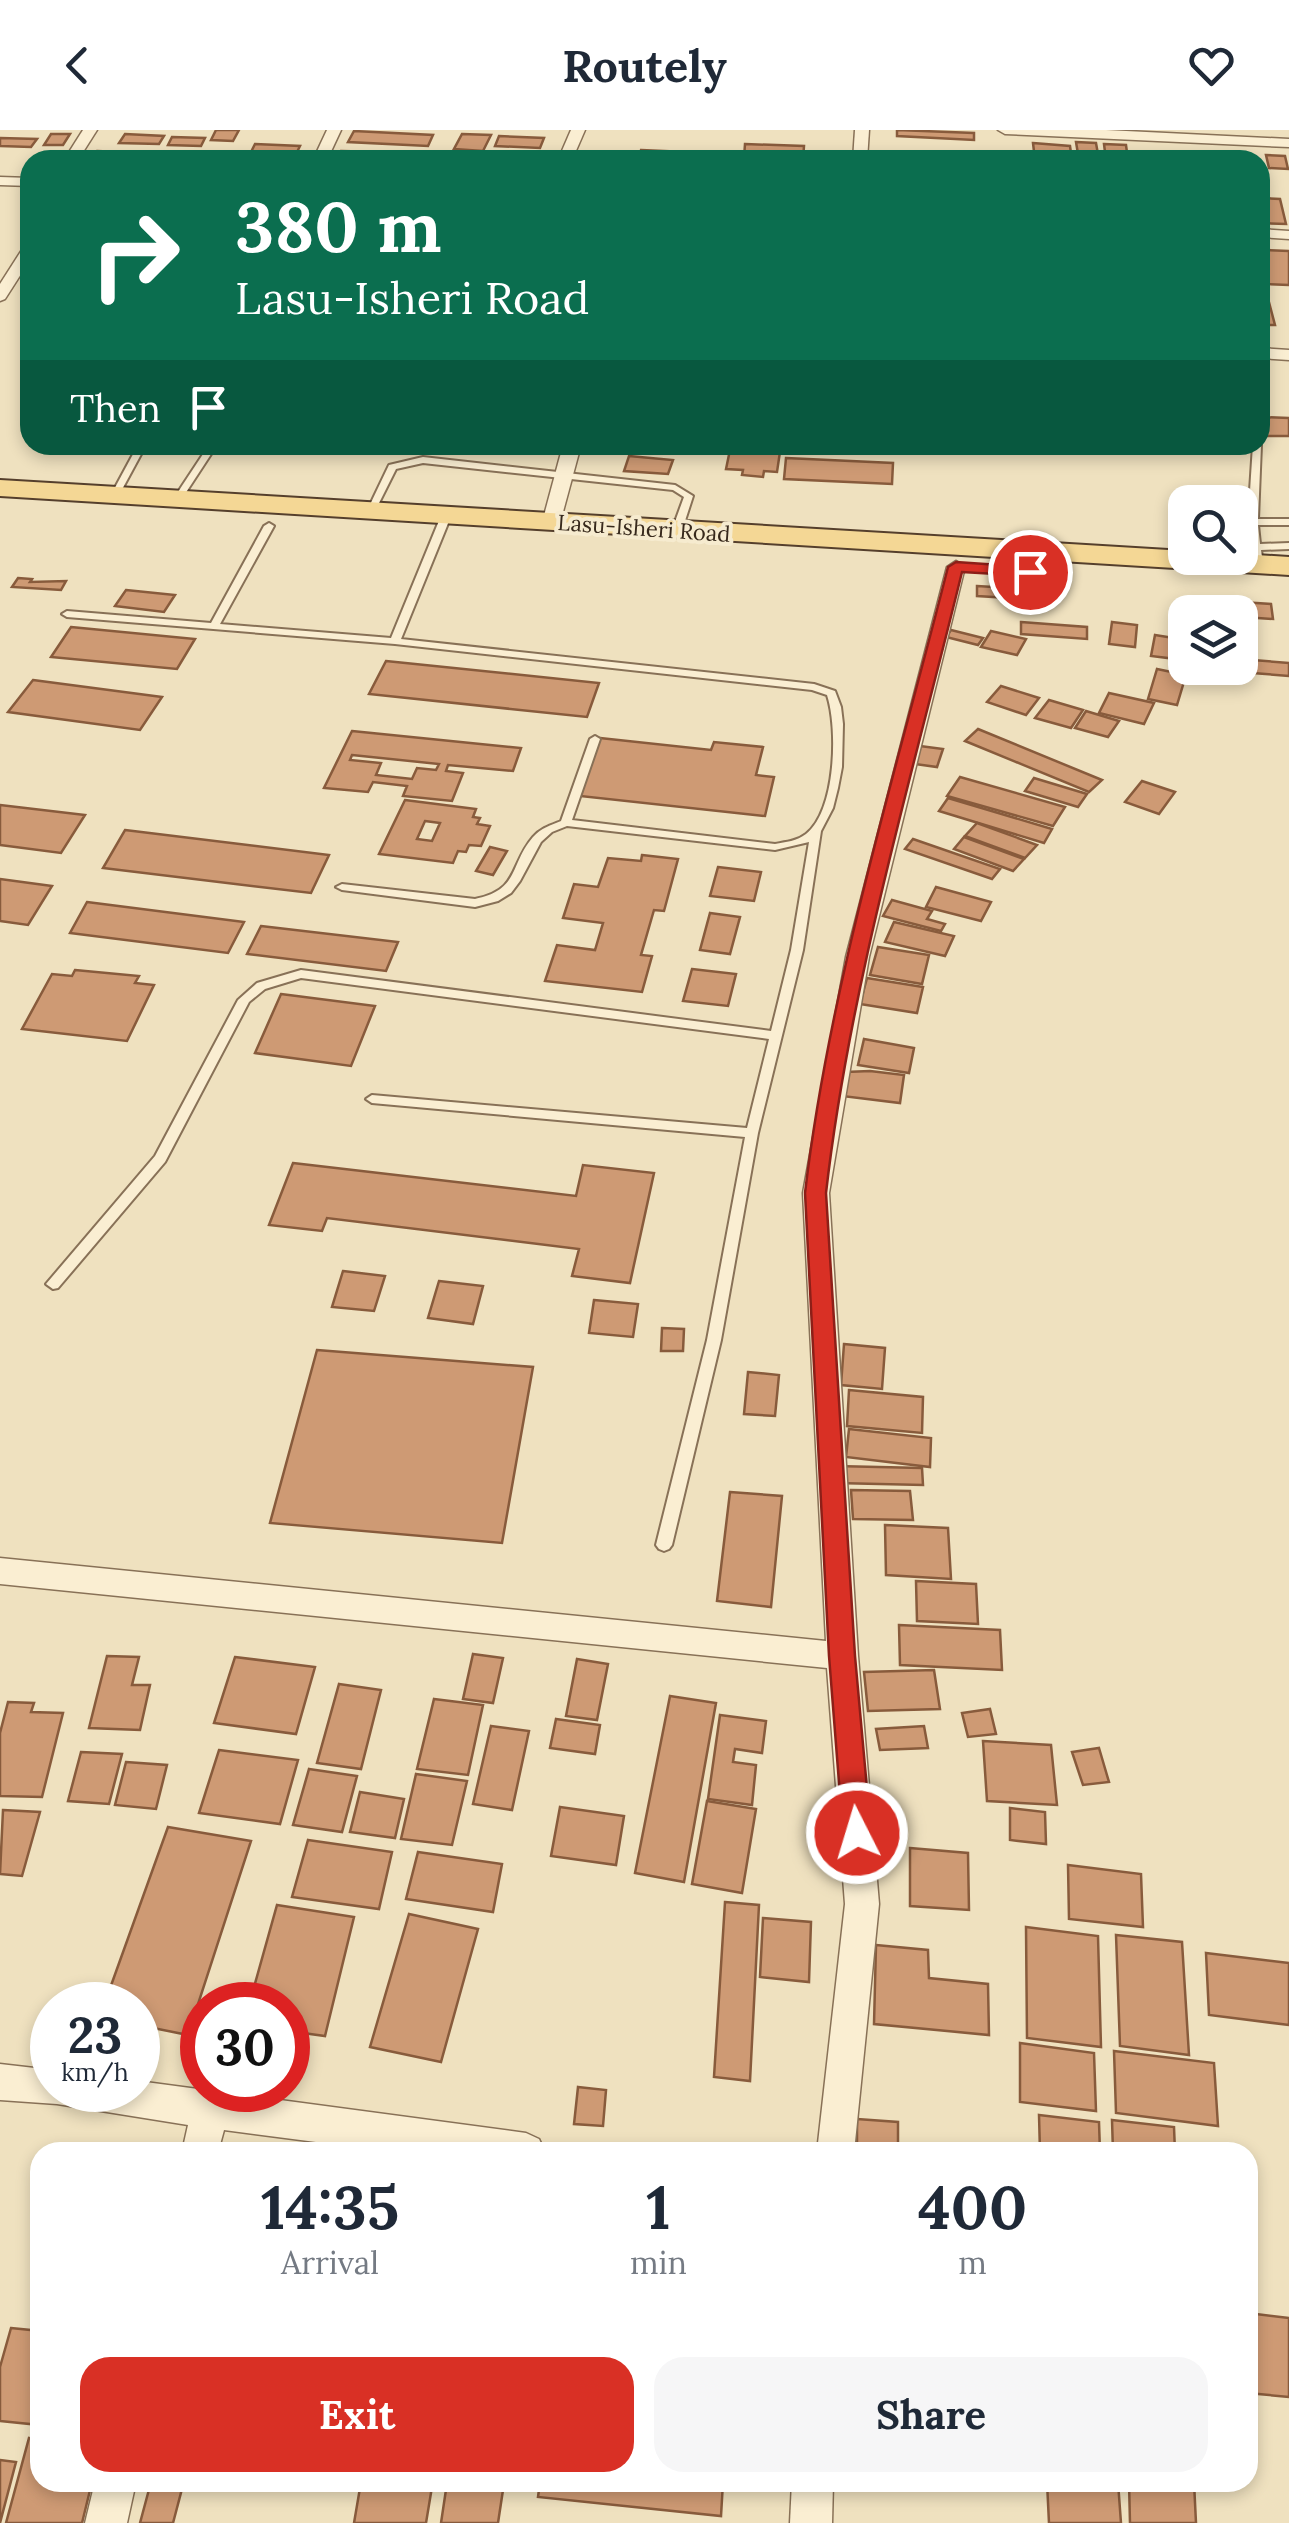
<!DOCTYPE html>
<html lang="en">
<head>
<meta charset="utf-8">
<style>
	:root { --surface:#fff; --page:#f6f6f7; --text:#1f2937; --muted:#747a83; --accent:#d93025 }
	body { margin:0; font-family:Lora,serif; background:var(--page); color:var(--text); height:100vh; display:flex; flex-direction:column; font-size:38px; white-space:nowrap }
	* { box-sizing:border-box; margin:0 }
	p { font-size:32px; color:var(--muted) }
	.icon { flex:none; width:55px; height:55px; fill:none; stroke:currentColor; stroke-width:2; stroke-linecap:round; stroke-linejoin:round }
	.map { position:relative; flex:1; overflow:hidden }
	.panel { position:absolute; left:30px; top:2012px; width:1228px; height:350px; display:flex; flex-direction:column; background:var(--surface); border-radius:30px; box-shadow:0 5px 15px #0003 }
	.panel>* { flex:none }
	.banner { position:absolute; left:20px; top:20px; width:1250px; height:305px; border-radius:30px; box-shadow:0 5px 15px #0003; background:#0b6e4f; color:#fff; overflow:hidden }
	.tools { position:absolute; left:1168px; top:355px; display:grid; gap:20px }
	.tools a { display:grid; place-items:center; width:90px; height:90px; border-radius:20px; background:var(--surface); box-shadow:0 5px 15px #0003; font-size:50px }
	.speed { position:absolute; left:30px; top:1852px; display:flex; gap:20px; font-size:50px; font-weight:700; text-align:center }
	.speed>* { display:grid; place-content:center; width:130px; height:130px; border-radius:50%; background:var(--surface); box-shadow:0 5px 15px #0003; line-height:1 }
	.speed small { font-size:25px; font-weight:400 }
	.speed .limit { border:15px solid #d22; background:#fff; color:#111 }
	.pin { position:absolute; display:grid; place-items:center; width:85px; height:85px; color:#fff; margin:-42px; border:5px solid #fff; border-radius:50%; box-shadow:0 2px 10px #0007 }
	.me { position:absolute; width:110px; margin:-55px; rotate:355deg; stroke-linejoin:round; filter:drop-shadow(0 0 8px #0008) }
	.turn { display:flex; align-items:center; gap:35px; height:210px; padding:0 50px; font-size:45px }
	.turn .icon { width:130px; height:130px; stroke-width:2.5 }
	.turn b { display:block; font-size:70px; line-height:85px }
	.then { display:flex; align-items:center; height:95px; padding:0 50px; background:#0003; gap:20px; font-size:38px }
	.eta { display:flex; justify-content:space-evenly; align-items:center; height:170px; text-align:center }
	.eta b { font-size:60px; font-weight:800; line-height:70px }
	.action { display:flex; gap:20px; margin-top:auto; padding:20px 50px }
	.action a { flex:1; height:115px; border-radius:30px; background:var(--accent); color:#fff; font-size:40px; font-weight:800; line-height:115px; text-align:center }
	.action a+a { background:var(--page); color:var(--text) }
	header { display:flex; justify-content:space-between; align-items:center; height:130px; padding:0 50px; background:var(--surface); font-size:45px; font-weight:800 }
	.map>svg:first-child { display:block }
	.building { fill:#ce9a74; stroke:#885b3c; stroke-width:2.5; fill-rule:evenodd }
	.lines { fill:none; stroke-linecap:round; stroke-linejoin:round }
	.service-casing { stroke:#887157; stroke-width:4 }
	.minor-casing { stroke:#887157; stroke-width:3 }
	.primary-casing { stroke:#553f2c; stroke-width:4 }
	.service { fill:#faeed2; fill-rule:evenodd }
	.minor { fill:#faeed2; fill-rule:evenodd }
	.primary { fill:#f4d795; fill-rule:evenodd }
	.route { fill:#d93025; stroke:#8d1f18; stroke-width:2.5 }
	.labels { text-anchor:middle; stroke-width:8; stroke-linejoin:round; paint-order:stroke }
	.far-street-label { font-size:22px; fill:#37291c; stroke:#f6ebcf }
</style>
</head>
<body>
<header><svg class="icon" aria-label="back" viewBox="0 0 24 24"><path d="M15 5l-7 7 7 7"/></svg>Routely<svg class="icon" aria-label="heart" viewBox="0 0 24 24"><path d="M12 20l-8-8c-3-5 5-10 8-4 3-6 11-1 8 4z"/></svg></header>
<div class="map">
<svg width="1289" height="2393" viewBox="0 0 1289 2393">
	<rect width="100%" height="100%" fill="#efe1bf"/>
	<g class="building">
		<path d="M216,0H239L233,11L211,10Z"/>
		<path d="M897,0L974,3V10L897,6Z"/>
		<path d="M354,1L433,5L428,16L348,12Z"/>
		<path d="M51,4H70L63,15H44Z"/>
		<path d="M125,4L164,6L159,14L119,13Z"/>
		<path d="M462,4L491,5L483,21L454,19Z"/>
		<path d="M499,6L544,8L540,18L495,16Z"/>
		<path d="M172,7L205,8L201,16L168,15Z"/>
		<path d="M0,8L37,9L31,17L0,16Z"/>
		<path d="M1076,12L1096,13L1099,30H1079Z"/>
		<path d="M1033,13L1070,16L1072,30H1035Z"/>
		<path d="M255,14L300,16L295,26L250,24Z"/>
		<path d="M745,14L804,16L803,30L744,28Z"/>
		<path d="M1104,14L1126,15L1128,30H1106Z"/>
		<path d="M641,20L708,23L706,30H638Z"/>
		<path d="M97,21L164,24L160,30H90Z"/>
		<path d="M341,21L381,22L377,30H337Z"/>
		<path d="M393,22L434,24L431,30H390Z"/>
		<path d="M1266,25L1285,26L1288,39L1269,38Z"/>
		<path d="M1260,68L1280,69L1286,94L1260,93Z"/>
		<path d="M1264,120L1289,121V155L1267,154Z"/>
		<path d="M1260,161H1266L1275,195H1260Z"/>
		<path d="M1260,287L1289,288V306H1260Z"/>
		<path d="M731,315H781L777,342L764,341L763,347L742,345L743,340L726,339Z"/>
		<path d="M915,315H963L962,321L915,318Z"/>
		<path d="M629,326L673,330L668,344L624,341Z"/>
		<path d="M786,328L893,333L892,354L784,349Z"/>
		<path d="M18,448L32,449L30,452L66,451L61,460L12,457Z"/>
		<path d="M977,456L1040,460V470L977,466Z"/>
		<path d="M126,460L175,465L164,482L115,476Z"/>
		<path d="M1241,472L1271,474L1273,489L1243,487Z"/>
		<path d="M1021,492L1087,497V509L1021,504Z"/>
		<path d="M1112,492L1137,495L1135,517L1109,514Z"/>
		<path d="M71,497L195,509L177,539L51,527Z"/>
		<path d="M951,500L983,508L978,515L946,507Z"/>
		<path d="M991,501L1026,509L1017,525L981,517Z"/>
		<path d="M1155,505L1180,509L1176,529L1151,526Z"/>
		<path d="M1240,529L1289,533V546L1240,542Z"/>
		<path d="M386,531L599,553L587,587L369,564Z"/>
		<path d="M1157,539L1186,545L1177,575L1148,569Z"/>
		<path d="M33,550L162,567L140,600L8,582Z"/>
		<path d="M1001,556L1039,568L1026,585L987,572Z"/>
		<path d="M1109,563L1154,573L1144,594L1099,583Z"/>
		<path d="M1049,570L1083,580L1071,598L1035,588Z"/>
		<path d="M1086,581L1119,591L1108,607L1075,598Z"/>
		<path d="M978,599L1102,650L1089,662L965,611Z"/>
		<path d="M352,601L521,618L513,641L448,635L446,641L463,643L452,671L403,666L407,656L373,652L368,662L324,658ZM352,625L439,634L436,640L417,638L412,649L376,645L381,633L350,630Z"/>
		<path d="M600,608L711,620L714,612L763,617L756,645L774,647L765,686L580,666Z"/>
		<path d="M920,616L943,619L937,637L915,634Z"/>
		<path d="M960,647L1065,677L1053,696L947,666Z"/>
		<path d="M1034,648L1087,664L1078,677L1025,661Z"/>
		<path d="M1142,651L1175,662L1159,684L1125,672Z"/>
		<path d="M948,668L1052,699L1044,713L939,681Z"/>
		<path d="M405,670L476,679L473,687L480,688L477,694L490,696L481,716L469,715L466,722L458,721L453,733L379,724ZM425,691L440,693L432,711L417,709Z"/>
		<path d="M0,675L85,685L61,723L0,715Z"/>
		<path d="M977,693L1037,715L1025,728L965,706Z"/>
		<path d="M125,700L329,725L311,763L103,738Z"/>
		<path d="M964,707L1024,729L1013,741L954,719Z"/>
		<path d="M913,709L1000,739L992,749L905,719Z"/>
		<path d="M490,717L507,721L493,745L476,741Z"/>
		<path d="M642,725L678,729L664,781L654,780L641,825L652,826L642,862L545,851L557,815L595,820L603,793L563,788L574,754L598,757L608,728L641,731Z"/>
		<path d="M718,737L761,742L754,771L710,766Z"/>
		<path d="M0,749L52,756L28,795L0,791Z"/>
		<path d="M936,757L991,772L981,791L926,777Z"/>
		<path d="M892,770L932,781L927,789L945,794L941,801L883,786Z"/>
		<path d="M87,772L244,792L228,823L70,803Z"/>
		<path d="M710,783L740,787L730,824L700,820Z"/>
		<path d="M894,792L954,806L945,826L885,812Z"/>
		<path d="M261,796L398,812L386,841L247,824Z"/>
		<path d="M878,817L929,825L922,854L870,845Z"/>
		<path d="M692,839L736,844L728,876L683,871Z"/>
		<path d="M75,840L139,846L135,853L154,855L127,911L22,899L52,844L72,846Z"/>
		<path d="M867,848L923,857L917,883L860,874Z"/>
		<path d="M281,864L375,876L351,936L255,923Z"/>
		<path d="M864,909L914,918L909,943L858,935Z"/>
		<path d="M870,941L904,945L900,973L842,966L846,942Z"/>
		<path d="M293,1033L576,1066L583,1035L654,1043L630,1153L572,1146L579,1119L327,1088L322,1101L269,1095Z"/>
		<path d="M343,1141L385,1146L374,1181L332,1177Z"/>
		<path d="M439,1151L483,1156L473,1194L428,1188Z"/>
		<path d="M594,1170L638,1174L633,1207L589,1203Z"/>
		<path d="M662,1198L684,1199L683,1221H661Z"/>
		<path d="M844,1214L885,1218L882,1259L841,1255Z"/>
		<path d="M317,1220L533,1237L502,1413L270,1393Z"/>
		<path d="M748,1242L779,1245L775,1286L744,1284Z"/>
		<path d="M849,1260L923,1267L922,1303L847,1296Z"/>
		<path d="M849,1299L931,1308L930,1337L846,1327Z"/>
		<path d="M835,1336L922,1338L923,1355L836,1353Z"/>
		<path d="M851,1360L910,1361L913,1390L853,1389Z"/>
		<path d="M730,1362L782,1366L771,1477L717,1471Z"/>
		<path d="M885,1395L948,1398L951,1449L886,1445Z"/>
		<path d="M916,1451L976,1454L978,1494L917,1491Z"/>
		<path d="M899,1495L1000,1500L1002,1540L900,1535Z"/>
		<path d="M473,1524L503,1528L493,1573L463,1569Z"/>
		<path d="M107,1526L139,1527L132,1555H150L140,1600L89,1598Z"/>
		<path d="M235,1527L315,1537L296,1604L214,1593Z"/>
		<path d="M577,1529L608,1534L597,1590L566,1586Z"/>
		<path d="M934,1540L940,1579L868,1581L864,1542Z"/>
		<path d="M339,1554L381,1560L361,1639L317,1633Z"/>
		<path d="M670,1566L716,1573L684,1752L635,1743Z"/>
		<path d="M434,1569L483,1575L468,1645L417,1639Z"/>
		<path d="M8,1572L34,1573L31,1582L63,1583L42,1667L0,1666V1603Z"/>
		<path d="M990,1579L996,1604L968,1607L962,1583Z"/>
		<path d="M720,1585L766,1591L762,1623L735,1619L733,1632L756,1635L752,1675L708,1669Z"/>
		<path d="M556,1589L600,1595L595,1624L550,1618Z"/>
		<path d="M491,1596L529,1601L512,1680L473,1674Z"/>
		<path d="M924,1596L928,1618L880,1620L876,1599Z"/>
		<path d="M983,1611L1051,1615L1057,1675L987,1671Z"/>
		<path d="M1099,1618L1109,1652L1083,1655L1072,1622Z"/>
		<path d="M219,1620L298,1630L280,1694L199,1683Z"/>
		<path d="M81,1622L122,1624L109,1674L68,1671Z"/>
		<path d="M126,1632L167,1635L156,1679L115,1675Z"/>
		<path d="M309,1639L357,1646L342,1702L293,1695Z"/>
		<path d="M416,1644L467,1651L452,1715L401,1709Z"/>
		<path d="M360,1662L404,1669L395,1708L350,1702Z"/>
		<path d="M707,1671L756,1679L742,1763L692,1754Z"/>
		<path d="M560,1677L624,1686L616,1735L551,1726Z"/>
		<path d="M1010,1678L1045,1682L1046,1714L1010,1710Z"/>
		<path d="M3,1680L40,1682L22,1746L0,1744Z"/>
		<path d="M168,1697L251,1711L188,1905L138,1895V1875H104Z"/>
		<path d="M308,1710L392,1722L379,1779L292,1767Z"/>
		<path d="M910,1718L968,1723L969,1780L910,1776Z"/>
		<path d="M418,1722L502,1734L493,1782L406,1769Z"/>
		<path d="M1068,1735L1141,1744L1143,1797L1069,1789Z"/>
		<path d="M725,1772L759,1775L750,1951L714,1947Z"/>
		<path d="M277,1775L354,1787L325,1906L288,1901V1875H249Z"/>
		<path d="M409,1784L478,1799L441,1932L370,1917Z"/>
		<path d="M763,1788L811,1792L809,1852L760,1847Z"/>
		<path d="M1026,1797L1098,1806L1101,1917L1027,1908Z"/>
		<path d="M1116,1805L1182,1812L1189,1925L1120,1916Z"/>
		<path d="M876,1815L928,1820L929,1848L988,1854L989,1905L874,1894Z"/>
		<path d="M1206,1823L1289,1833V1895L1209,1885Z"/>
		<path d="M1020,1913L1094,1923L1096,1981L1020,1972Z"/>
		<path d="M1114,1921L1214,1933L1218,1996L1116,1983Z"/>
		<path d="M578,1957L606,1960L603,1996L574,1994Z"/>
		<path d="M1039,1985L1099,1992L1100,2022H1040Z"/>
		<path d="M857,1989L898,1992V2022H857Z"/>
		<path d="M1112,1990L1174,1997L1175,2022H1113Z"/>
		<path d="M1248,2183L1289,2188V2267L1248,2263Z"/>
		<path d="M11,2198L40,2201V2295L0,2291V2237Z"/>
		<path d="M29,2308L40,2310V2352H92L82,2393H6Z"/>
		<path d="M0,2330L16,2332L0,2393Z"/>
		<path d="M151,2352L183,2355L173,2393H140Z"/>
		<path d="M361,2352L432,2357L426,2393H354Z"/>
		<path d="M540,2352H723L721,2386L538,2367Z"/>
		<path d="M1047,2352H1118L1121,2393H1049Z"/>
		<path d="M1129,2352H1194L1196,2393H1130Z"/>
		<path d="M447,2353L503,2360L498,2393H441Z"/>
	</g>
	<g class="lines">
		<defs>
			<g id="service">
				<path d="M1260,313L1261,315L1258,389H1289V395H1258L1260,414L1289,413V419L1261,420L1263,434L1258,437L1253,434L1248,392L1253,315H1260Z"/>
				<path d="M138,315H146L119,365L112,367L111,365Z"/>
				<path d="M209,315H217L181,370H175L174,368Z"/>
				<path d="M423,327L675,355L693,366L682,400L677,403L672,400L684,367L673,360L423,333L396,339L375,381L368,383L367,381L389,335Z"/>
				<path d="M446,383L451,386L401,509L814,554L835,561L841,577L843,594L842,637L838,658L833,678L821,701L803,820L758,1003L721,1210L672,1415L669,1419L664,1421L659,1419L656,1415L707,1210L745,1007L372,973L366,969L372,965L747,998L769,909L301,848L265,859L249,872L165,1032L58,1158L53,1159L46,1154L155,1026L238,870L257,853L301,840L771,901L791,820L809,712L775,720L567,696L552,702L541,712L520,751L511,763L498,771L475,777L342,760L336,757L342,754L475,769C520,760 509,735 533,707C541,698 551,695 561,691L590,609L595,606L600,609L572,690L775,714C786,712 797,711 806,704C836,681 838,598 827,565L812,560L395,514L67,487L62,484L67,481L211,493L264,396L269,393L274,396L220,494L391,508L441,386Z"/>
			</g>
			<g id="minor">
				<path d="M83,0H97L78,30H64Z"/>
				<path d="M327,0H341L327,30H313Z"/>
				<path d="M571,0H585L572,30H558Z"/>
				<path d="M855,0H869L867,30H853Z"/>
				<path d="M998,0H1106L1289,9V17L1005,4Z"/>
				<path d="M0,47L30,48V56L0,55Z"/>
				<path d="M1260,99L1289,101V109L1260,107Z"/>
				<path d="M30,114V130L5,169L0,171V154L25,115Z"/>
				<path d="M1260,218L1289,220V230L1260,228Z"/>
				<path d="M563,315H581L560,393L551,398L542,393Z"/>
				<path d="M956,431L965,437L869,827L829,1063L858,1526L879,1774L854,2022H817L845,1774L827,1538L0,1454V1428L826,1511L803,1063L846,827L947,437Z"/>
				<path d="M0,1934L52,1940V1960H138V1951L526,2003L539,2009L545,2022H393L224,2000L218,2022H182L188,1995L57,1974L0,1970Z"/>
				<path d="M95,2352H136L127,2393H85Z"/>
				<path d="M792,2352H833L832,2393H790Z"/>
			</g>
			<path id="primary" d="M0,350L1185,421V428H1240V424L1289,427V445L0,366Z"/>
		</defs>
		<use href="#service" class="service-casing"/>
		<use href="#minor" class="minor-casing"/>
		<use href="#primary" class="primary-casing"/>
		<use href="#service" class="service"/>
		<use href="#minor" class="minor"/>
		<use href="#primary" class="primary"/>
	</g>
	<path class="route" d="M956,432L1030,437L1037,442L1030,446L962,442C912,647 850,853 826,1063L855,1526L871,1703L867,1712L857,1716L847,1712L843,1703L829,1526L805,1063C830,851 896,643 948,437Z"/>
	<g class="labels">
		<g class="far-street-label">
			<text transform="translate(644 398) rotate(4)" y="8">Lasu-Isheri Road</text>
		</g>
	</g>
</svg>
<div class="tools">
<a><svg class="icon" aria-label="search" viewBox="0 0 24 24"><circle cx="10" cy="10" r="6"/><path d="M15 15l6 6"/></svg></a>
<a><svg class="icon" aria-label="layers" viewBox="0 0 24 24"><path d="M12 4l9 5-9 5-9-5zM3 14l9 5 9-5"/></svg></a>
</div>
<div class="speed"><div>23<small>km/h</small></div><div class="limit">30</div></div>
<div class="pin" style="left:1030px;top:442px;background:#d93025"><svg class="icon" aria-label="arrive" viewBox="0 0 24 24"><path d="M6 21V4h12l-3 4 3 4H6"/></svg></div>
<svg class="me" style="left:857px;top:1703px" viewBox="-20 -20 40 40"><circle r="17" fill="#d93025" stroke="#fff" stroke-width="3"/><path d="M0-11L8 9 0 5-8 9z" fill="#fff"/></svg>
<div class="banner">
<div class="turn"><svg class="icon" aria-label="right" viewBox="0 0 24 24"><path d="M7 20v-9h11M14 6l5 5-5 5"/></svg><div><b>380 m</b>Lasu-Isheri Road</div></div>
<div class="then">Then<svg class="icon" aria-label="arrive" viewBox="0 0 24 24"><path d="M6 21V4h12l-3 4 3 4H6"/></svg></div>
</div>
<section class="panel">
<div class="eta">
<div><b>14:35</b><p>Arrival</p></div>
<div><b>1</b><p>min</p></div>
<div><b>400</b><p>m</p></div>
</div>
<div class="action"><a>Exit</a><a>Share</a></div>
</section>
</div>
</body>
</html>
